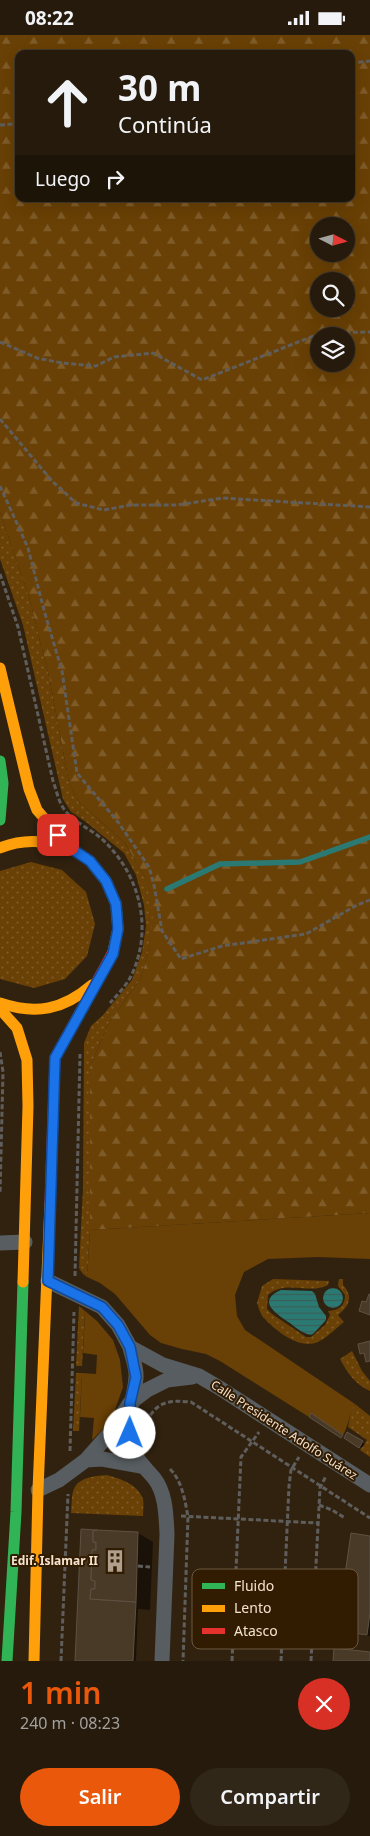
<!DOCTYPE html>
<html lang="es">
<head>
<meta charset="utf-8">
<style>
	:root { --surface:#251a0b; --page:#312719; --text:#f1f3f6; --muted:#a3a19d; --line:#42382c; --accent:#ea580c }
	body { margin:0; font-family:"Noto Sans",sans-serif; background:var(--page); color:var(--text); height:100vh; display:flex; flex-direction:column; font-size:19px; white-space:nowrap }
	* { box-sizing:border-box; margin:0 }
	p { font-size:16px; color:var(--muted) }
	.icon { flex:none; width:28px; height:28px; fill:none; stroke:currentColor; stroke-width:2; stroke-linecap:round; stroke-linejoin:round }
	.map { position:relative; height:1626px; overflow:hidden }
	.sheet { display:flex; flex-direction:column; background:var(--surface); flex:1 }
	.sheet>* { flex:none }
	.top-card { position:absolute; left:15px; top:15px; width:340px; height:152px; border-radius:10px; box-shadow:0 5px 20px #0002,0 0 0 1px var(--line); background:#251a0b; color:var(--text); overflow:hidden }
	.needle { width:32px; rotate:96deg }
	.controls { position:absolute; left:310px; top:182px; display:grid; gap:10px }
	.controls a { display:grid; place-items:center; width:45px; height:45px; border-radius:50%; background:var(--surface); box-shadow:0 5px 20px #0002,0 0 0 1px var(--line); font-size:25px }
	.pin { position:absolute; display:grid; place-items:center; width:42px; height:42px; color:#fff; margin:-21px; border-radius:10px; box-shadow:0 2px 8px #0006 }
	.me { position:absolute; width:55px; margin:-28px; rotate:1deg; stroke-linejoin:round; filter:drop-shadow(0 0 4px #0008) }
	.turn { display:flex; align-items:center; gap:18px; height:105px; padding:0 20px; font-size:22px }
	.turn .icon { width:65px; height:65px; stroke-width:2.5 }
	.turn b { display:block; font-size:35px; line-height:42px }
	.then { display:flex; align-items:center; height:48px; padding:0 20px; background:#0003; gap:10px; font-size:19px }
	.round { display:grid; place-items:center; flex:none; width:52px; height:52px; border-radius:26px; background:var(--page) }
	.headline { display:flex; align-items:center; justify-content:space-between; height:85px; padding:0 20px }
	h1 { font-size:30px; font-weight:600; line-height:38px; color:var(--accent) }
	.primary-button { display:flex; gap:10px; margin-top:auto; padding:10px 20px }
	.primary-button a { flex:1; height:58px; border-radius:30px; background:var(--accent); color:#fff; font-size:20px; font-weight:600; line-height:58px; text-align:center }
	.primary-button a+a { background:var(--page); color:var(--text) }
	.status { display:flex; justify-content:space-between; align-items:center; height:35px; padding:0 25px; background:var(--surface); direction:ltr }
	.status svg { height:14px; fill:currentColor }
	.map>svg:first-child { display:block }
	.grass { fill:#694005 }
	.forest { fill:url(#forest-firs); fill-rule:evenodd }
	.park { fill:url(#park-dots) }
	.water { fill:url(#water-rules) }
	.shadow { fill:#0007 }
	.lines { fill:none; stroke-linecap:round; stroke-linejoin:round }
	.stream { stroke:#2a7a73; stroke-width:5.5 }
	.building { fill:#493a28; stroke:#5f5142 }
	.path { stroke:#5f5e5c; stroke-width:3; stroke-dasharray:5 2.5; stroke-linecap:butt }
	.street { stroke:#575d61; stroke-width:15 }
	.fast { stroke:#30b455; stroke-width:11 }
	.slow { stroke:#ff9f0a; stroke-width:11 }
	.jam { stroke:#e5322d; stroke-width:11 }
	.route-casing { stroke:#114b97; stroke-width:12 }
	.route { stroke:#1a73e8; stroke-width:9 }
	.labels { text-anchor:middle; stroke-width:4; stroke-linejoin:round; paint-order:stroke }
	.street-label { font-size:12px; fill:#f5e2cf; stroke:#311c02 }
	.poi-label { font-size:12px; font-weight:bold; fill:#f5e2cf; stroke:#311c02; text-anchor:end }
	.key { fill:#311c02; stroke:#6c5740; stroke-width:1 }
	.key-label { font-size:14px; fill:#f5e2cf }
</style>
</head>
<body>
<div class="status"><b>08:22</b><svg viewBox="0 0 49 12"><path d="M0 12V9h3v3zM5 12V6h3v6zM10 12V3h3v9zM15 12V0h3v12zM26 1h20v11H26zM47 4h2v5h-2z"/></svg></div>
<div class="map">
<svg width="370" height="1626" viewBox="0 0 370 1626">
	<defs>
		<pattern id="forest-firs" width="22" height="20" patternUnits="userSpaceOnUse" patternTransform="scale(1.25)"><rect width="22" height="20" fill="#694005"/><path d="M5 1l3.5 6h-7zM16 11l3.5 6h-7z" fill="#7f5b28"/></pattern>
		<pattern id="park-dots" width="8" height="8" patternUnits="userSpaceOnUse" patternTransform="scale(1.25)"><rect width="8" height="8" fill="#694005"/><path d="M2 2h.1M6 6h.1" fill="none" stroke="#7f5b28" stroke-width="1.8" stroke-linecap="round"/></pattern>
		<pattern id="water-rules" width="6" height="5" patternUnits="userSpaceOnUse" patternTransform="scale(1.25)"><rect width="6" height="5" fill="#2a7a73"/><path d="M0 2.5h6" fill="none" stroke="#3a5f58"/></pattern>
	</defs>
	<rect width="100%" height="100%" fill="#31220f"/>
	<g class="grass">
		<path d="M370,1178V1224L318,1222L268,1224L244,1237L235,1260L237,1281L245,1295L355,1369C349,1379 349,1390 343,1400L311,1379L309,1382L220,1326L206,1319L182,1314L161,1308L150,1300L115,1259L100,1248L87,1242L90,1195Z"/>
		<path d="M85,1276L97,1286L113,1305L120,1325L123,1352L111,1386L92,1405L94,1383L80,1382L82,1338L96,1339L97,1320L83,1318Z"/>
	</g>
	<path class="forest" d="M0,0H370V1178L90,1195V1032L108,989L141,943L150,910L145,842L125,808L79,767L69,748L50,646L29,562L0,477ZM19,19H351V164H19ZM319,191H346V219H319ZM319,246H346V274H319ZM319,301H346V329H319Z"/>
	<g class="park">
		<path d="M0,477L29,562L50,646L69,748L79,767L125,808L145,842L153,879L150,910L141,943L108,989L90,1032V1195L87,1242L83,1239L79,1233L83,1154L84,1008L91,991L103,980L132,945L142,917L146,891L144,870L136,840L124,818L86,787L71,777L63,764L23,590L0,524Z"/>
		<path d="M31,827L62,835L86,857L95,889L87,921L65,944L34,953L0,944V836Z"/>
		<path d="M273,1244L329,1246L328,1250C309,1260 286,1244 268,1260L267,1274L272,1279L306,1302H311L325,1290L330,1280L328,1276C339,1275 345,1271 345,1260L338,1251L339,1244H343V1250C353,1261 350,1271 338,1280L344,1287C335,1294 325,1305 315,1308C297,1313 275,1295 264,1283C260,1279 259,1273 257,1268L262,1251Z"/>
		<path d="M79,1271L85,1276L82,1331H76Z"/>
		<path d="M352,1316L362,1336L370,1346V1356C355,1349 348,1339 340,1324Z"/>
		<path d="M76,1338H82L79,1396H73Z"/>
		<path d="M355,1369L370,1381V1422L360,1415L367,1405L348,1392L351,1376Z"/>
		<path d="M106,1440C119,1443 138,1449 143,1464C144,1469 143,1476 143,1481L71,1478C72,1471 71,1460 74,1454C79,1442 95,1441 106,1440Z"/>
	</g>
	<g class="water">
		<circle cx="333" cy="1263" r="10"/>
		<path d="M281,1255L312,1256L315,1259L319,1272L326,1281V1285L314,1298C311,1300 311,1300 307,1299C301,1297 295,1292 290,1288C278,1280 255,1266 281,1255Z"/>
	</g>
	<g class="shadow">
		<path d="M348,1399L365,1409L362,1413L345,1403Z"/>
		<path d="M138,1498L153,1507L150,1575L138,1574L136,1626H77Z"/>
		<path d="M370,1502V1601L342,1597L339,1596Z"/>
	</g>
	<g class="lines">
		<path class="stream" d="M167,854L220,829L300,827L370,802"/>
	</g>
	<g class="building">
		<path d="M369,1259H370V1280L359,1276L362,1266L366,1267Z"/>
		<path d="M370,1306V1326L366,1327L364,1318L360,1319L358,1309Z"/>
		<path d="M311,1378L343,1400L341,1403L309,1382Z"/>
		<path d="M347,1397L363,1406L359,1413L344,1403Z"/>
		<path d="M81,1494L97,1495L93,1496V1507H96V1515H92L91,1545L95,1546V1554H91L90,1564L136,1567L133,1626H75Z"/>
		<path d="M97,1495L138,1497L136,1567L90,1564L91,1554H95V1546L91,1545L92,1515H96V1507H93V1496Z"/>
		<path d="M351,1498L370,1501V1578L367,1600L337,1596Z"/>
		<path d="M334,1613L370,1617V1626H333Z"/>
	</g>
	<g class="lines">
		<g class="path">
			<path d="M351,28L370,26"/>
			<path d="M0,90L14,89L19,91"/>
			<path d="M0,307L37,323L62,328L96,331L114,322L153,318L202,345L321,298L370,297"/>
			<path d="M0,384L52,446L76,468L104,475L131,470H177L223,463L370,472"/>
			<path d="M0,451L28,513L44,575L62,636L77,738L118,787L149,832L154,850L162,896L181,924L222,911L306,899L357,870L370,865"/>
			<path d="M0,539L18,592L53,746C56,754 58,764 62,771C72,788 93,794 106,808C141,843 153,896 131,941C126,951 117,960 110,968"/>
			<path d="M0,1017L3,1037L0,1159"/>
			<path d="M75,1241L80,1019"/>
			<path d="M147,1387C156,1366 170,1365 191,1367L370,1483"/>
			<path d="M70,1416L74,1277"/>
			<path d="M170,1434C182,1446 185,1465 188,1482L183,1626"/>
			<path d="M319,1470L332,1475L345,1483"/>
			<path d="M181,1481L317,1488"/>
			<path d="M138,1531L150,1532"/>
			<path d="M61,1626L68,1459"/>
			<path d="M232,1626L241,1422L259,1397"/>
			<path d="M281,1626L289,1451L291,1435L299,1422"/>
			<path d="M311,1626L320,1453L326,1441"/>
		</g>
		<g class="street">
			<path d="M0,1208L25,1207"/>
			<path d="M48,1246L102,1272L118,1290L130,1312L163,1330L199,1341L218,1352L370,1450"/>
			<path d="M130,1312C132,1322 137,1333 136,1343C134,1365 125,1385 131,1408C135,1425 144,1431 154,1443C166,1458 166,1481 167,1499L162,1626"/>
			<path d="M86,1425L109,1399L130,1368L147,1355L167,1345L192,1342"/>
			<path d="M38,1455L59,1445L86,1425L102,1424L141,1431"/>
		</g>
		<g class="fast">
			<path d="M0,726L3,748L0,785"/>
			<path d="M7,1626L16,1477L23,1247"/>
		</g>
		<g class="slow">
			<path d="M0,633L29,754L37,775L69,812L90,826L106,846L116,869L118,894L113,917"/>
			<path d="M0,813C24,803 44,806 69,812"/>
			<path d="M0,968C36,980 63,975 92,950"/>
			<path d="M0,974L17,993L27,1025L28,1071L23,1247"/>
			<path d="M34,1626L38,1455L50,1168"/>
		</g>
		<path class="jam" d="M50,1168L55,1023L113,917"/>
	</g>
	<g class="lines">
		<defs>
			<path id="route" d="M58,800L69,812L90,826L106,846L116,869L118,894L113,919L55,1023L48,1246L102,1272L118,1290L130,1312L136,1342L130,1368V1398"/>
		</defs>
		<use href="#route" class="route-casing"/>
		<use href="#route" class="route"/>
	</g>
	<defs>
		<symbol id="building-bare" viewBox="-9 -9 18 18"><path d="M-4-6H4V6H1V3H-1V6H-4ZM-2.5-4.3h1.7v1.8h-1.7ZM.8-4.3h1.7v1.8H.8ZM-2.5-1h1.7V.8h-1.7ZM.8-1h1.7V.8H.8Z" fill="#b09f8c" stroke="#311c02" stroke-width="2.5" paint-order="stroke"/></symbol>
	</defs>
	<g fill-rule="evenodd">
		<use href="#building-bare" x="99" y="1510" width="32" height="32"/>
	</g>
	<g class="labels">
		<g class="street-label">
			<text transform="translate(284 1395) rotate(33)" y="4">Calle Presidente Adolfo Suárez</text>
		</g>
		<g class="poi-label">
			<text x="98" y="1530">Edif. Islamar II</text>
		</g>
	</g>
	<rect x="192" y="1534" width="166" height="80" rx="8" class="key"/>
	<rect x="202" y="1548" width="23" height="6" fill="#30b455"/>
	<rect x="202" y="1570" width="23" height="7" fill="#ff9f0a"/>
	<rect x="202" y="1593" width="23" height="6" fill="#e5322d"/>
	<g class="key-label">
		<text x="234" y="1556">Fluido</text>
		<text x="234" y="1578">Lento</text>
		<text x="234" y="1601">Atasco</text>
	</g>
</svg>
<div class="controls">
<a><svg class="needle" viewBox="-14 -14 28 28"><path d="M0-13l5 13h-10z" fill="#e53935"/><path d="M0 13l5-13h-10z" fill="#a3a19d"/></svg></a>
<a><svg class="icon" aria-label="search" viewBox="0 0 24 24"><circle cx="10" cy="10" r="6"/><path d="M15 15l6 6"/></svg></a>
<a><svg class="icon" aria-label="layers" viewBox="0 0 24 24"><path d="M12 4l9 5-9 5-9-5zM3 14l9 5 9-5"/></svg></a>
</div>
<div class="pin" style="left:58px;top:800px;background:#d93025"><svg class="icon" aria-label="arrive" viewBox="0 0 24 24"><path d="M6 21V4h12l-3 4 3 4H6"/></svg></div>
<svg class="me" style="left:130px;top:1398px" viewBox="-20 -20 40 40"><circle r="19" fill="#fff"/><path d="M0-13L10 11 0 6-10 11z" fill="#1a73e8"/></svg>
<div class="top-card">
<div class="turn"><svg class="icon" aria-label="ahead" viewBox="0 0 24 24"><path d="M12 20V5M6 11l6-6 6 6"/></svg><div><b>30 m</b>Continúa</div></div>
<div class="then">Luego<svg class="icon" aria-label="right" viewBox="0 0 24 24"><path d="M7 20v-9h11M14 6l5 5-5 5"/></svg></div>
</div>
</div>
<section class="sheet">
<div class="headline"><div><h1>1 min</h1><p>240 m · 08:23</p></div><a class="round" style="background:#d93025;color:#fff"><svg class="icon" aria-label="close" viewBox="0 0 24 24"><path d="M6 6l12 12M18 6L6 18"/></svg></a></div>
<div class="primary-button"><a>Salir</a><a>Compartir</a></div>
</section>
</body>
</html>
